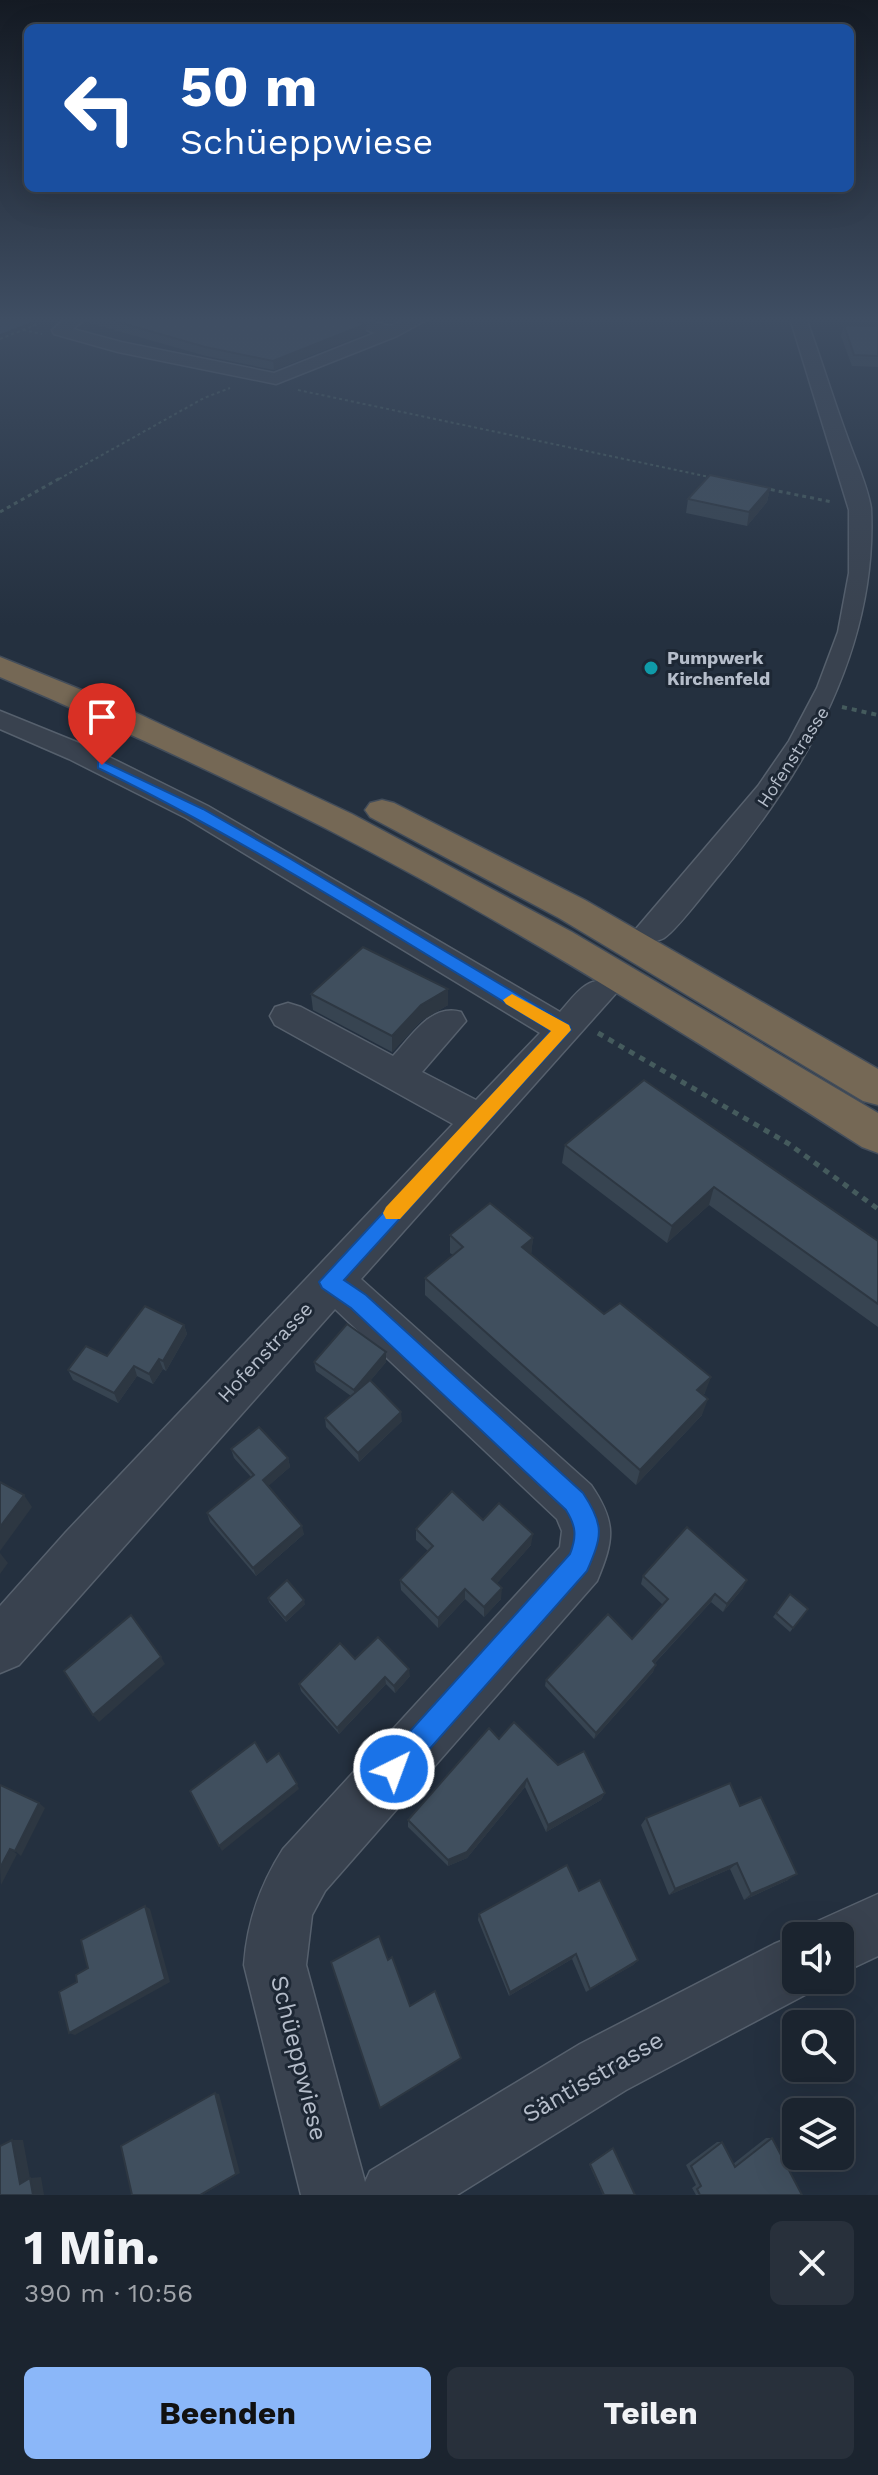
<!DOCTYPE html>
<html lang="de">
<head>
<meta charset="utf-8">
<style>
	:root { --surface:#1b242f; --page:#28303b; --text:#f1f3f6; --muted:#a0a4aa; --line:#39414b; --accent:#8bb7f9 }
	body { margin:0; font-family:"Work Sans",sans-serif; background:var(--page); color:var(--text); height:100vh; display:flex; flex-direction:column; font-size:30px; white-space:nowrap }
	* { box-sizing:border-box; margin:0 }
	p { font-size:26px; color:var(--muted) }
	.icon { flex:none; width:44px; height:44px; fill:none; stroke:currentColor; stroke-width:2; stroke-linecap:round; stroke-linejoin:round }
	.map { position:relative; height:2195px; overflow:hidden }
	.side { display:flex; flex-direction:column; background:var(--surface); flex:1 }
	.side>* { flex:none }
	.banner { position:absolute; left:24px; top:24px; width:830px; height:168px; border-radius:12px; box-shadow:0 8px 32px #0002,0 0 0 2px var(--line); background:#1a4fa0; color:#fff; overflow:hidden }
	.controls { position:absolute; left:782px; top:1922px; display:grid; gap:16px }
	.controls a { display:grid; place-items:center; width:72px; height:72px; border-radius:12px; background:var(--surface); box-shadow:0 8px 32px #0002,0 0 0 2px var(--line); font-size:40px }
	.pin { position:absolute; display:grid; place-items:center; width:68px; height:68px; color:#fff; margin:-82px -34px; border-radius:50% 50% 50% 0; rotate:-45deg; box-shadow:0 0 8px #0007 }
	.pin .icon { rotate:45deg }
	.me { position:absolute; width:88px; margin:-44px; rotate:42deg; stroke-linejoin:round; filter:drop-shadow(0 0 6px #0008) }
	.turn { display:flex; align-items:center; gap:28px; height:168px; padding:0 24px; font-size:36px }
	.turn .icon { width:104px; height:104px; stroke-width:2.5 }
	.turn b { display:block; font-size:56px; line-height:68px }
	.round { display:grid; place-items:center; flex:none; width:84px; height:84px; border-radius:12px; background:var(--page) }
	.head { display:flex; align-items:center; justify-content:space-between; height:136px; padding:0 24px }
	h1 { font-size:48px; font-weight:700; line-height:60px }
	.primary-button { display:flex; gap:16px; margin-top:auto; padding:16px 24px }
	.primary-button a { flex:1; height:92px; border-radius:12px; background:var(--accent); color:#111; font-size:32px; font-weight:700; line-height:92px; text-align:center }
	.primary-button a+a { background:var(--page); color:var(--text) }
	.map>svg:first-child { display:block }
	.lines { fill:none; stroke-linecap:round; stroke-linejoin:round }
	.river { fill:#384c67; fill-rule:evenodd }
	.minor-casing { stroke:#56606d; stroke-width:3 }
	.highway-casing { stroke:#434d5a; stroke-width:3 }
	.path-far3 { stroke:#455b5d; stroke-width:2; stroke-dasharray:3 3; stroke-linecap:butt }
	.path-far2 { stroke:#455b5d; stroke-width:3; stroke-dasharray:4 4; stroke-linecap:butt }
	.path-far1 { stroke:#455b5d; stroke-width:4; stroke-dasharray:5 5; stroke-linecap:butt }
	.path { stroke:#455b5d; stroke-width:5; stroke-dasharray:6 6; stroke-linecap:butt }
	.minor { fill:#39424f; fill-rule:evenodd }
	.highway { fill:#756855; fill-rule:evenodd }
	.wall { fill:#374451 }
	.shaded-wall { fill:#2d3742 }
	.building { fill:#404f5e; stroke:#2d3742; stroke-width:2 }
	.route { fill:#1a73e8; stroke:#114b97; stroke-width:2 }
	.slow { fill:#f59e0b }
	.culture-dot { fill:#0f9aa8; stroke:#1d2734; stroke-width:3 }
	.labels { text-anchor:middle; stroke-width:6; stroke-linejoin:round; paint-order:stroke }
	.far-poi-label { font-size:18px; font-weight:bold; fill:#b5bdca; stroke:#1d2734; text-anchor:start }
	.far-street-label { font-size:18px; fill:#b5bdca; stroke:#1d2734 }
	.street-label { font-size:20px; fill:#b5bdca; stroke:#1d2734 }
	.near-street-label { font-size:24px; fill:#b5bdca; stroke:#1d2734 }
</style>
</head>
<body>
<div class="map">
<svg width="878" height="2195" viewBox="0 0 878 2195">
	<rect width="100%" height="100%" fill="#24303f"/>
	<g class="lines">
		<path class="river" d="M32,318L29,323L0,334V319Z"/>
		<defs>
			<g id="minor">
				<path d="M66,318H86L73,329L121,342L274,373L375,333L333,318H360L390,326L408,318H430L397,336L276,384L118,352L54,334L52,330Z"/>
				<path d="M790,318H806C821,358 833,399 848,439C856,462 867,484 871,508C878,648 805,773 720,874C707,889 678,929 664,938C656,943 648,940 640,938L635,930L758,786L789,741L817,688L838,632L849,573V510Z"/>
				<path d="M0,711L89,747L208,806L560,1012C576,994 587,975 612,982L618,991L361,1279L591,1485C617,1523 614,1540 597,1581L325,1891L312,1915L306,1965L365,2182L370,2171L580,2044L774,1944L796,1935L798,1936L796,1980H821L818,1988L626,2090L457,2195H301L244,1965C247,1922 260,1885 283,1849L560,1547L562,1531L557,1519L335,1309L19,1665L0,1673V1606L66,1532L453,1124L275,1025L270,1016L275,1007L288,1003L301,1007L393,1056C412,1036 431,1003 461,1012L466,1021L422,1072L476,1100L540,1033L186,818L69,759L0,729Z"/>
				<path d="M878,1894V1956L840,1974V1936H812L818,1921Z"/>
			</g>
			<g id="highway">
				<path d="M0,657L126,708L352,814L572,932L878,1113V1153L862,1147C687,1035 510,923 325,828C218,774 110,724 0,677Z"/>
				<path d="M382,800L394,803L585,900L878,1069V1105L863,1101L559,918L370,817L365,810L370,803Z"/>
			</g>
		</defs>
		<use href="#minor" class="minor-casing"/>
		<use href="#highway" class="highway-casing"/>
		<g class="path-far3">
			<path d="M23,330L42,334"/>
			<path d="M0,339L40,323"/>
			<path d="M298,390L714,478"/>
			<path d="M59,479L204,398L230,388"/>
		</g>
		<g class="path-far2">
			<path d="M710,477L714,478"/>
			<path d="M763,488L832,502"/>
			<path d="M0,512L62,477"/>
		</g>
		<path class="path-far1" d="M842,707L878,715"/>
		<path class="path" d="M598,1033L789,1144L878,1209"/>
		<use href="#minor" class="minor"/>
		<use href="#highway" class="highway"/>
	</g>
	<g class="wall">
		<path d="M86,318H349L366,324V333L274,370L206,356L86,322Z"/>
		<path d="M844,325L878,326V367L852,366L841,336Z"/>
		<path d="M770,488L767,502L747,526L686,513L688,499Z"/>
		<path d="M448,989V1005L421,1021L392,1052L313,1010L311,994Z"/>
		<path d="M644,1080L878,1241V1327L709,1205L667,1243L562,1163L565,1145Z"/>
		<path d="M450,1235L533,1238L531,1254L604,1314L705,1393L703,1395L702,1415L636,1485L425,1295V1278L453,1255L450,1253Z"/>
		<path d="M184,1325L187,1334L166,1371L163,1369L153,1384L137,1376L118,1403L73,1380L68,1370L107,1356Z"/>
		<path d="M314,1362H386L370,1381L402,1421L359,1462L326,1427L325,1418L351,1396L316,1371Z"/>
		<path d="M231,1449L288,1458L290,1467L268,1486L304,1534L256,1576L210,1522L207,1513L251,1477L234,1458Z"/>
		<path d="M483,1520L531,1545L497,1583L501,1599L484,1617L465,1599L438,1628L401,1590L400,1580L428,1551L416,1540V1529Z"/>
		<path d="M643,1576L743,1588L723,1612L711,1602L655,1663L653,1672L594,1739L545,1686L546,1680L632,1639L663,1605L641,1584Z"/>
		<path d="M790,1594L808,1609L790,1632L773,1617Z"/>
		<path d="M268,1598L305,1604L286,1622L269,1602Z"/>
		<path d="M355,1659L410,1676L395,1693L386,1684L339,1734L301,1691L299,1684Z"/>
		<path d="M499,1739L558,1765L605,1793L601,1800L546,1832L525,1787L467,1858L448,1866L408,1827V1820Z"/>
		<path d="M740,1806L788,1880L744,1900L730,1869L669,1895L641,1825L646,1818Z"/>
		<path d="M579,1891L638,1960L633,1965L586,1992L572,1959L509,1996L478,1920L479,1914Z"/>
		<path d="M766,2138H772L802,2195H696L692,2188L696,2185L686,2165L717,2142H722L733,2164Z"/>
		<path d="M612,2148H613L635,2195H603L589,2164Z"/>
	</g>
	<g class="shaded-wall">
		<path d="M366,324V333L274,370L273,361Z"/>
		<path d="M770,488L767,502L747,526L749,512Z"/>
		<path d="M448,989V1005L421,1021L392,1052V1036L421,1005Z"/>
		<path d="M714,1187L709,1205L667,1243L672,1226Z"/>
		<path d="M533,1238L531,1256L522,1247Z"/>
		<path d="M184,1325L187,1334L166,1371L163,1361Z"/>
		<path d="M386,1352V1362L355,1399L354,1390Z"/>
		<path d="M159,1359L163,1369L153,1384L149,1374Z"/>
		<path d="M134,1366L137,1376L118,1403L114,1393Z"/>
		<path d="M711,1377L705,1393L692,1406L697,1390Z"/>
		<path d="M708,1399L702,1415L636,1485L640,1470Z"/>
		<path d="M401,1412L402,1421L359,1462L358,1453Z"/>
		<path d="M288,1458L290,1467L265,1489L263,1480Z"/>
		<path d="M24,1495L32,1507L0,1551V1527Z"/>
		<path d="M302,1526L304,1534L256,1576L253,1568Z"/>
		<path d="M533,1534L531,1545L491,1590L492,1579Z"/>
		<path d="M0,1553L8,1563L0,1574Z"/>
		<path d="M747,1580L743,1588L723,1612L727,1604Z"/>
		<path d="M502,1588L501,1599L484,1617V1607Z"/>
		<path d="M465,1589V1599L438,1628V1618Z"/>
		<path d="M715,1594L711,1602L650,1668L653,1661Z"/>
		<path d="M304,1600L305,1604L286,1622L285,1618Z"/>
		<path d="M161,1657L165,1664L99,1722L93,1715Z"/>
		<path d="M656,1665L653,1672L594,1739L596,1733Z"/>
		<path d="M409,1669L410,1676L395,1693L394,1686Z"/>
		<path d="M385,1677L386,1684L339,1734L337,1728Z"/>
		<path d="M527,1779L525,1787L467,1858L448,1866V1860Z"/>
		<path d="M297,1784L299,1789L222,1851L219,1846Z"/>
		<path d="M605,1793L601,1800L546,1832L548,1825Z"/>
		<path d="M39,1803L45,1808L21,1856L15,1851Z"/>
		<path d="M10,1849L17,1854L1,1885L0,1868Z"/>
		<path d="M737,1863L730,1869L669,1895L675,1889Z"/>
		<path d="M797,1874L788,1880L744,1900L751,1894Z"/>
		<path d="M145,1906L150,1909L170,1982L75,2035L69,2033Z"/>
		<path d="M576,1954L572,1959L509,1996L510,1992Z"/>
		<path d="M638,1960L633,1965L586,1992L590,1989Z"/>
		<path d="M215,2093L219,2094L240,2173L202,2195H200Z"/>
		<path d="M12,2140H23L30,2178L41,2177L44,2195H33L20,2184Z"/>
	</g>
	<g class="building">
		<path d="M104,318H349L366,324L273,361L205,347Z"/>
		<path d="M844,325L878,326V356L854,355Z"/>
		<path d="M710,475L770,488L749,512L688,499Z"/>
		<path d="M363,947L448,989L421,1005L392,1036L311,994Z"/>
		<path d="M644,1080L878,1241V1304L714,1187L672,1226L565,1145Z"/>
		<path d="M490,1203L533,1238L522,1247L604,1314L620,1303L711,1377L697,1390L708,1399L640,1470L425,1278L463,1247L450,1235Z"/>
		<path d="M145,1306L184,1325L163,1361L159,1359L149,1374L134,1366L114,1393L68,1370L86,1346L107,1356Z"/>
		<path d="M347,1324L386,1352L354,1390L314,1362Z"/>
		<path d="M370,1380L401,1412L358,1453L325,1418Z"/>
		<path d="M259,1427L288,1458L263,1480L302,1526L253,1568L207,1513L254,1475L231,1449Z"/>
		<path d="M0,1482L24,1495L0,1527Z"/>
		<path d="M452,1491L483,1520L499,1503L533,1534L492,1579L502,1588L484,1607L465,1589L438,1618L400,1580L433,1546L416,1529Z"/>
		<path d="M687,1527L747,1580L727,1604L715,1594L653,1661L656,1665L596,1733L546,1680L608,1614L632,1639L668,1599L643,1576Z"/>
		<path d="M287,1580L304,1600L285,1618L268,1598Z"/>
		<path d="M790,1594L808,1609L793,1628L776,1613Z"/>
		<path d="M131,1615L161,1657L93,1715L64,1671Z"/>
		<path d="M378,1637L409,1669L394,1686L385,1677L337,1728L299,1684L340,1643L355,1659Z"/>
		<path d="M514,1722L558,1765L584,1751L605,1793L548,1825L527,1779L467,1852L448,1860L408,1820L489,1728L499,1739Z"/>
		<path d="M255,1742L267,1762L279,1753L297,1784L219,1846L190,1791Z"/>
		<path d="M730,1783L740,1806L761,1797L797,1874L751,1894L737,1863L675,1889L646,1818Z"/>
		<path d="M0,1785L39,1803L15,1851L10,1849L0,1868Z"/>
		<path d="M567,1865L579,1891L600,1880L638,1960L590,1989L576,1954L510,1992L479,1914Z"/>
		<path d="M145,1906L165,1979L69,2033L59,1992L77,1982L76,1975L88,1968L81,1940Z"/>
		<path d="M379,1936L388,1960L392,1957L410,2006L435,1991L461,2058L380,2108L331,1962Z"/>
		<path d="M215,2093L236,2174L200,2195H132L121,2146Z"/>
		<path d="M772,2138L802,2195H700L697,2189L701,2186L691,2166L722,2142L735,2167Z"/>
		<path d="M12,2140L20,2184L30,2178L33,2195H0V2146Z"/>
		<path d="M613,2148L635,2195H604L590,2164Z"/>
	</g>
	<linearGradient id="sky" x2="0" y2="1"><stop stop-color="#141a23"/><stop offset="0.51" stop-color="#3f4e63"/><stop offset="1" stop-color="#3f4e63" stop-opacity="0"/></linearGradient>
	<rect width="878" height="626" fill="url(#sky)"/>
	<path class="route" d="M102,761L203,809L289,858L569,1025L571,1030L344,1280L366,1295L583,1493C605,1526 602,1536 587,1571L404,1778L394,1782L385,1778L381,1769L385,1759L570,1554C577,1536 576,1526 566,1510L351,1308L322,1288L319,1282L551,1031C402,940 255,845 98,768V762Z"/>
	<path class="slow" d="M512,994L569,1025L571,1030L400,1219H386L383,1213L386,1207L551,1031L506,1004L503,1000Z"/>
	<circle class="culture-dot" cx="651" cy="668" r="8"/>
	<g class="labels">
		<g class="far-poi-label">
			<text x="667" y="664">Pumpwerk<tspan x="667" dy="21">Kirchenfeld</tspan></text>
		</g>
		<g class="far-street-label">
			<text transform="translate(793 757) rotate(-57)" y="6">Hofenstrasse</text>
		</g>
		<g class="street-label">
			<text transform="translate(265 1352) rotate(-47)" y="7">Hofenstrasse</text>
		</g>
		<g class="near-street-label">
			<text transform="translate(299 2058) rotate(76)" y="8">Schüeppwiese</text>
			<text transform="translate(593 2077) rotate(-30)" y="8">Säntisstrasse</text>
		</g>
	</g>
</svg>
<div class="controls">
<a><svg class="icon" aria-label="sound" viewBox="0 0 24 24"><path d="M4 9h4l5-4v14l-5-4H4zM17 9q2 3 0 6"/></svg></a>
<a><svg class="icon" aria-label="search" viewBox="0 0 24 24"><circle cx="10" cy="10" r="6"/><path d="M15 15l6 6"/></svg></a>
<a><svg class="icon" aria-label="layers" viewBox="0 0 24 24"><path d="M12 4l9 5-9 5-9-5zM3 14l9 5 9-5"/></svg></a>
</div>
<div class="pin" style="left:102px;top:765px;background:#d93025"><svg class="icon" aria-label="arrive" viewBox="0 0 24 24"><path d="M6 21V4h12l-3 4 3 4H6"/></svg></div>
<svg class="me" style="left:394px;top:1769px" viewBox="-20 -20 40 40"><circle r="17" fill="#1a73e8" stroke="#fff" stroke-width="3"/><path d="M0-11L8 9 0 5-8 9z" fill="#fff"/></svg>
<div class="banner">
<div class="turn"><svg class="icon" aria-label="left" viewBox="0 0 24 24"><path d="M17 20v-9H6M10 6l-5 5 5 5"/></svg><div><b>50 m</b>Schüeppwiese</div></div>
</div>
</div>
<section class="side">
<div class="head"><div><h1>1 Min.</h1><p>390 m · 10:56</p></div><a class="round"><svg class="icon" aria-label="close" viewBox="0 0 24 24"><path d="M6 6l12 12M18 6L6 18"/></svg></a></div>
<div class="primary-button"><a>Beenden</a><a>Teilen</a></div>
</section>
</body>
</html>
